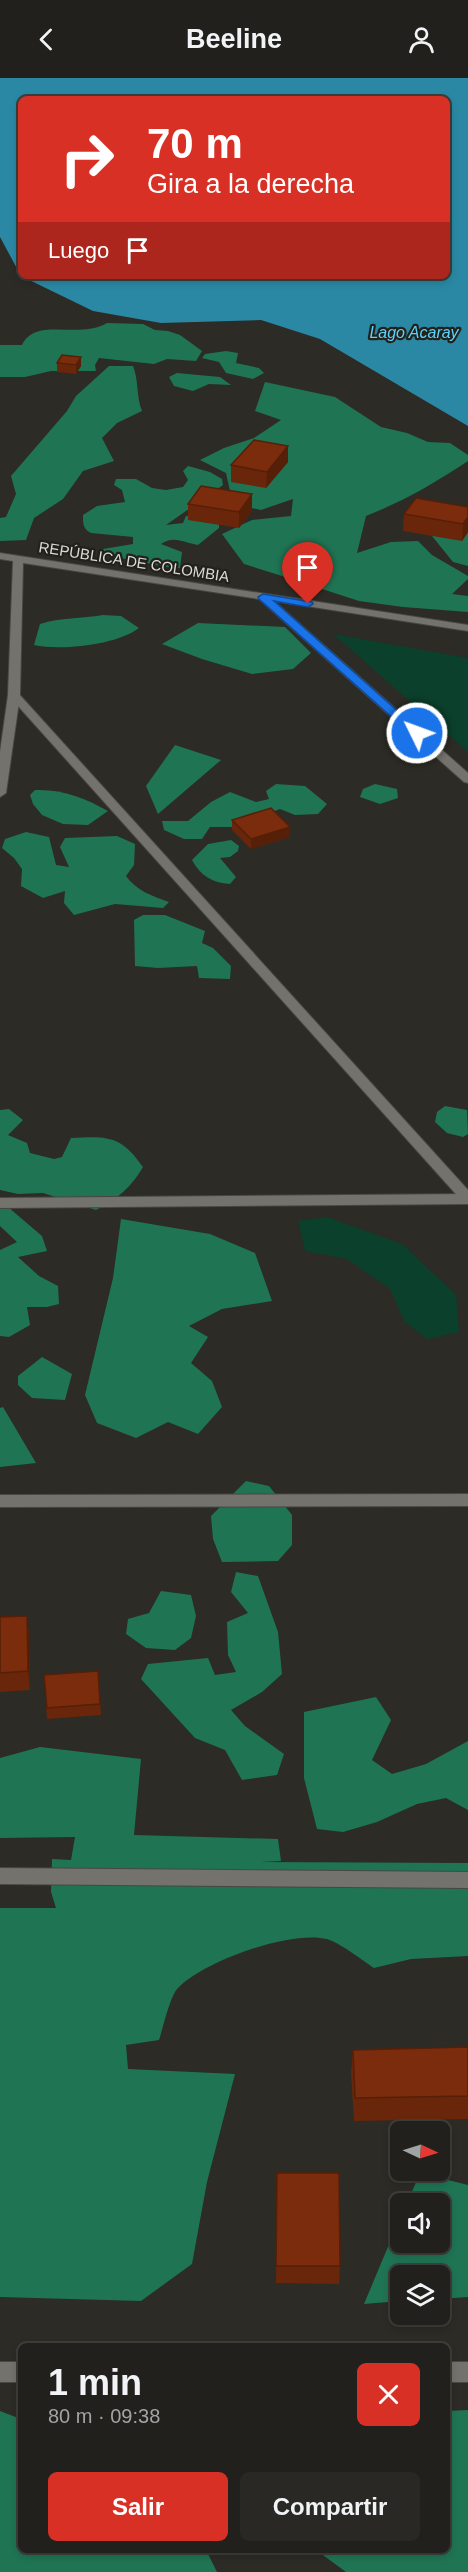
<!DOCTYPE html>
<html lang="es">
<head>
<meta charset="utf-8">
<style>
	:root { --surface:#21201c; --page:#292825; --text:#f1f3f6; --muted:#a2a3a3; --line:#3e3e3b; --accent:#d93025 }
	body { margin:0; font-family:Helvetica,sans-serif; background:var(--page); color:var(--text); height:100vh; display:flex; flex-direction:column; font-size:22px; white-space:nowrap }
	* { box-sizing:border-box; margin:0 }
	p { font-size:20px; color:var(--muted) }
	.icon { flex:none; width:33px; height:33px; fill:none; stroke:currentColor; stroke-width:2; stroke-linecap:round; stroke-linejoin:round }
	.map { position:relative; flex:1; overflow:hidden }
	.details { position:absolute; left:18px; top:2265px; width:432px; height:210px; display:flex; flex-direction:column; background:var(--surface); border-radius:9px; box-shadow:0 3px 9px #0003,0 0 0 2px var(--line) }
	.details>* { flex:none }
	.top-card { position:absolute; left:18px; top:18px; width:432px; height:183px; border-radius:9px; box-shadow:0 3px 9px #0003,0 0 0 2px var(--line); background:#d93025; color:#fff; overflow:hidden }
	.needle { width:39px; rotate:94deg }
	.fabs { position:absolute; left:390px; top:2043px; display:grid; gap:12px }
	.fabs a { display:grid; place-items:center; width:60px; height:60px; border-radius:9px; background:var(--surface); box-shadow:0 3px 9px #0003,0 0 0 2px var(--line); font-size:30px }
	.pin { position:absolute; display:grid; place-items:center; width:51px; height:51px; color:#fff; margin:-62px -26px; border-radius:50% 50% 50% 0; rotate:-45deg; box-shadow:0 0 6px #0007 }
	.pin .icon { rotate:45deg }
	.me { position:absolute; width:66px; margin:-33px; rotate:312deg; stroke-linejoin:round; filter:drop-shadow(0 0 4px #0008) }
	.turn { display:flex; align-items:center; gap:21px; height:126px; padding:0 30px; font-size:27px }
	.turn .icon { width:78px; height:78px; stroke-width:2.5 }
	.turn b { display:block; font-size:42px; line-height:51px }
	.then { display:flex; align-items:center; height:57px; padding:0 30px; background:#0003; gap:12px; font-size:22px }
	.round { display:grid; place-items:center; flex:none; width:63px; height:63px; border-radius:9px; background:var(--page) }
	.overview { display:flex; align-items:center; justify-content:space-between; height:102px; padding:0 30px }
	h1 { font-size:36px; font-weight:700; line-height:45px }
	.cta { display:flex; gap:12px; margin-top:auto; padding:12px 30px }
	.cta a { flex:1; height:69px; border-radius:9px; background:var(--accent); color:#fff; font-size:24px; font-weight:700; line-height:69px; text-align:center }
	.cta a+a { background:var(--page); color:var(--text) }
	header { display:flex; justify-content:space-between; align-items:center; height:78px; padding:0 30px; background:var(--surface); font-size:27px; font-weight:700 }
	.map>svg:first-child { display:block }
	.green { fill:#0b402c }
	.forest { fill:#1f7454 }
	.water { fill:#2a88a4 }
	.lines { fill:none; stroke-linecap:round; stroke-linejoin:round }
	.lane-casing { stroke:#484742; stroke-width:2 }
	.street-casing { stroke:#484742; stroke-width:2 }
	.lane { fill:#74726c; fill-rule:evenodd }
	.street { fill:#74726c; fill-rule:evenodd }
	.wall { fill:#6a260a }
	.shaded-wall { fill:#561f08 }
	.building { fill:#7b2c0c; stroke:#561f08; stroke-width:1.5 }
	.route { fill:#1a73e8; stroke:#114b97; stroke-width:1.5 }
	.labels { text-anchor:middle; stroke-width:4.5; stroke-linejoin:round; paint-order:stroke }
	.far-street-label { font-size:15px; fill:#dbdad6; stroke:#23211c }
	.far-water-label { font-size:16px; font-style:italic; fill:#5cd3f9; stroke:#23211c }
</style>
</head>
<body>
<header><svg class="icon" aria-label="back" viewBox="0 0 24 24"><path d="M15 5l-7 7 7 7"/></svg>Beeline<svg class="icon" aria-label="person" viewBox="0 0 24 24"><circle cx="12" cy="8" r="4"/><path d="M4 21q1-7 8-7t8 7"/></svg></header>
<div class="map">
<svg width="468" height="2494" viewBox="0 0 468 2494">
	<rect width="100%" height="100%" fill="#2c2b25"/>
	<g class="green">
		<path d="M333,556L468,580V674Z"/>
		<path d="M327,1139L402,1166L456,1217L459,1254L427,1261L404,1243L390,1211L347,1181L305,1173L298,1143Z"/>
	</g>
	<g class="forest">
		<path d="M107,245L143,246L155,252L168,253L180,257L202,273L196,283L167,281L154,286L99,280L95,287L96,293H51L25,299H0V267H22C36,238 78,262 107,245Z"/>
		<path d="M226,273L238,275L236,285L259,290L264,295L253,301L226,295L219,284L202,280L205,276Z"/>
		<path d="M109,288H133C139,303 136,318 142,333L117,345L102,360L114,383L83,393L63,421L34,440L26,462L0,463V440L6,439L16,416L11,398L67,333L76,318Z"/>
		<path d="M177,295L220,299L231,307L209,306L193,313L174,308L169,299Z"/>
		<path d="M265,304L335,319L381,349L407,355L428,364L450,365L468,377V383C435,405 402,424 366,438L357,475L391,464L418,463L432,477L468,498V501L452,516L468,518V534L403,529L359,523L282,498L244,486L222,456L252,442L291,438L293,421L261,432L241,428L230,413L226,395L200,382L224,370L254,360L281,342L255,333Z"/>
		<path d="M188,388L210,394L222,401L223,407L166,447L183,445L186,438L219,440V450L198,467C184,465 174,457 161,466L182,474L180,490H172L105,477L103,471L133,466V459L91,455C83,451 83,446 83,437L97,428L125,424L122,412L114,407L116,401H136L152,410L166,412L183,409L188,402L183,393Z"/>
		<path d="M468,454V488L453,484L432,458Z"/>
		<path d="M103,537L121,538L139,550C117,567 61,573 34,567L40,546C61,539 81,541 103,537Z"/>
		<path d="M198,545L285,549L311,575L293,591L252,596L202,581L162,566Z"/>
		<path d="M175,667L221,682L158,736L146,708Z"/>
		<path d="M276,706L305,708L327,726L318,736L295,737L280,731L233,749H210L202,761H184L164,752L162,743H188L211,724L230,714L256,724L269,721L266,713Z"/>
		<path d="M375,706L397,711L398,720L380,726L360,719L363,711Z"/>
		<path d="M35,712C63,711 85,720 108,733L88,747L63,746L42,737L33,726L30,717Z"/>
		<path d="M26,754L49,759L56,787L69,789L60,769L65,760L117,758L135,766L134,787L126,798C137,813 152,818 169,824L163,830L115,826L74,837L64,825L65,813L43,820L21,808L22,791L14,780L2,770L5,761Z"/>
		<path d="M231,762L239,768L238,773L230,779L220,780L236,799L230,806C212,805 200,797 192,782L208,766Z"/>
		<path d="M143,837H165L205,853L202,865L213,870L231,888L230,901L199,900L197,888L158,890L135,888L134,842Z"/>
		<path d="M445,1028L467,1032L468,1056L463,1059L447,1055L435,1044L437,1034Z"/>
		<path d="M9,1031L23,1042L8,1057L27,1065L30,1075L54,1081L62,1079L71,1060C107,1058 121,1057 143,1089C129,1112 119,1119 96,1132L43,1115L18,1116L0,1112V1032Z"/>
		<path d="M8,1129L42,1158L47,1173L18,1179L39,1198L58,1208L59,1226L47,1229H27L30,1247L9,1259L0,1258V1172L17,1164L0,1148V1130Z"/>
		<path d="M121,1141L210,1156L255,1175L272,1223L222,1231L189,1248L208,1259L191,1285L212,1303L222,1329L198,1356L168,1344L136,1360L97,1345L85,1317L113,1200Z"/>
		<path d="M42,1279L72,1296L65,1322L32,1320L18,1307V1298Z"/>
		<path d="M3,1329L36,1385L0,1389V1330Z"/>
		<path d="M246,1403L269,1408L292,1437V1467L278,1483L222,1484L213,1461L211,1438Z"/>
		<path d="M236,1494L258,1498L278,1554L282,1596L262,1614L231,1632L245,1648L284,1676L277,1697L242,1702L225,1672L195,1660L141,1601L148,1586L208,1580L215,1597L236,1594L228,1577L227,1544L248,1535L231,1514Z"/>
		<path d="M161,1513L191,1517L196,1538L191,1560L175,1572L146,1570L126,1556L128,1541L149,1535Z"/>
		<path d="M376,1619L391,1642L372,1682L392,1696L426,1686L468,1663V1732L446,1720L417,1726L377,1744L343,1754L317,1751L304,1700V1634Z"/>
		<path d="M40,1669L141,1681L134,1757L278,1761L281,1783L261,1784L468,1785V1878L411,1881L374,1890C362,1882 340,1865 327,1861C290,1852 205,1883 178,1910C170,1918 163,1950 159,1962L126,1967L128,1991L235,1996L207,2104L192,2186L141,2223L0,2219V1830H56L51,1814L52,1781L71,1782L75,1759L0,1760V1680Z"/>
		<path d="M420,2095L468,2107V2219L440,2221V2198H400V2223L364,2226L400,2140V2164H440V2126L407,2125Z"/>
		<path d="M468,2332V2494H346L316,2472H447V2333Z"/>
		<path d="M0,2333L21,2341V2472H206L217,2494H0Z"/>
	</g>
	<path class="water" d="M0,0H468V348L320,261L261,242L161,245L93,233L21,198H447V21H21V198L0,159Z"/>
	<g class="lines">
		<defs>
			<path id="lane" d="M14,614L18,615L468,1112V1126L463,1124L10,619V615Z"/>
			<g id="street">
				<path d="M0,475L468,547V553L274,523L468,695V705L464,704L259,521L23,485L20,617L6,715L0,719V674L8,617L13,483L0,481Z"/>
				<path d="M468,1116V1126L0,1130V1120Z"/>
				<path d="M468,1416V1428L0,1429V1417Z"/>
				<path d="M0,1790L468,1794V1810L0,1806Z"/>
				<rect x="0" y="2284" width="21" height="20"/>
				<rect x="447" y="2284" width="21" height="20"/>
			</g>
		</defs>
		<use href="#lane" class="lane-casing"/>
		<use href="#street" class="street-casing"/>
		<use href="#lane" class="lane"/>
		<use href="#street" class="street"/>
	</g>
	<g class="wall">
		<path d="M57,285L81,288L76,296L57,294Z"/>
		<path d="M288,384L266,410L231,404V387Z"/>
		<path d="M252,416V433L239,450L188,442V426Z"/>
		<path d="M468,429V454L462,463L403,453L404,436Z"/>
		<path d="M232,742L290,759L251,771L232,752Z"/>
		<path d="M27,1538L29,1557L30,1612L0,1614V1539Z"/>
		<path d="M98,1593L101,1637L47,1641L44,1597Z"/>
		<path d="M468,1969V2041L354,2043L351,1995L353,1972Z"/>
		<path d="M277,2095L340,2188L339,2206L276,2205Z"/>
	</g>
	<g class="shaded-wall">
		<path d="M81,279V288L76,296V287Z"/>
		<path d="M288,368V384L266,410L267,394Z"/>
		<path d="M252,416V433L239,450V434Z"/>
		<path d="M468,439V454L462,463L463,446Z"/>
		<path d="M290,749V759L251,771V761Z"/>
		<path d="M27,1538L29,1557L30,1612L28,1593Z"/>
	</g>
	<g class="building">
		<path d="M62,277L81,279L76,287L57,285Z"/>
		<path d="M254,362L288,368L267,394L231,387Z"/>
		<path d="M201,408L252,416L239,434L188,426Z"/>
		<path d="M416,420L468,429V439L463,446L404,436Z"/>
		<path d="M271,730L290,749L251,761L232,742Z"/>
		<path d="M27,1538L28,1593L0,1595V1539Z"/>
		<path d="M98,1593L100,1626L47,1630L44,1597Z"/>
		<path d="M468,1969V2018L355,2020L353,1972Z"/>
		<path d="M277,2095H339L340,2188H276Z"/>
	</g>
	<path class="route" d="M263,516L312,524L313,526L308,529L274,523L420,653V658H413L259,521L258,519Z"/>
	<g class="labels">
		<g class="far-street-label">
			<text transform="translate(134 484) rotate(9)" y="5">REPÚBLICA DE COLOMBIA</text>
		</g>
		<g class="far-water-label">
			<text x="414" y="260">Lago Acaray</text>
		</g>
	</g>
</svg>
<div class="fabs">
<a><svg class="needle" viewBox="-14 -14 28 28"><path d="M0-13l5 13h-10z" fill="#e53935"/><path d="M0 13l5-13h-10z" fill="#a2a3a3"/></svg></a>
<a><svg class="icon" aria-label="sound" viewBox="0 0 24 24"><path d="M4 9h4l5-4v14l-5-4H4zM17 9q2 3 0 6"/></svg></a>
<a><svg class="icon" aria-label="layers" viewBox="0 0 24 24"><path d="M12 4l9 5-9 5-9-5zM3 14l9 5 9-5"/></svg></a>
</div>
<div class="pin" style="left:308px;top:526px;background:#d93025"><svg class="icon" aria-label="arrive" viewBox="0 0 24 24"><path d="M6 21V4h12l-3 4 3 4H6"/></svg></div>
<svg class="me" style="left:417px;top:655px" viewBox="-20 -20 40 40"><circle r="17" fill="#1a73e8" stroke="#fff" stroke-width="3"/><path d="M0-11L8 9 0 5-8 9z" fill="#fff"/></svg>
<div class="top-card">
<div class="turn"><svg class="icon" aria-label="right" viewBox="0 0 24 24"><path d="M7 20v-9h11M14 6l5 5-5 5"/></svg><div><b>70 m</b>Gira a la derecha</div></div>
<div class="then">Luego<svg class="icon" aria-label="arrive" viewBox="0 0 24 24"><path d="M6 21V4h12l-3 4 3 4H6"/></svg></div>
</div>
<section class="details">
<div class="overview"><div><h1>1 min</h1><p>80 m · 09:38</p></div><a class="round" style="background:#d93025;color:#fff"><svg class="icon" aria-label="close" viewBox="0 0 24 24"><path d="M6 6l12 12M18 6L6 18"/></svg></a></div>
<div class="cta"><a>Salir</a><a>Compartir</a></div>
</section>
</div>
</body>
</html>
